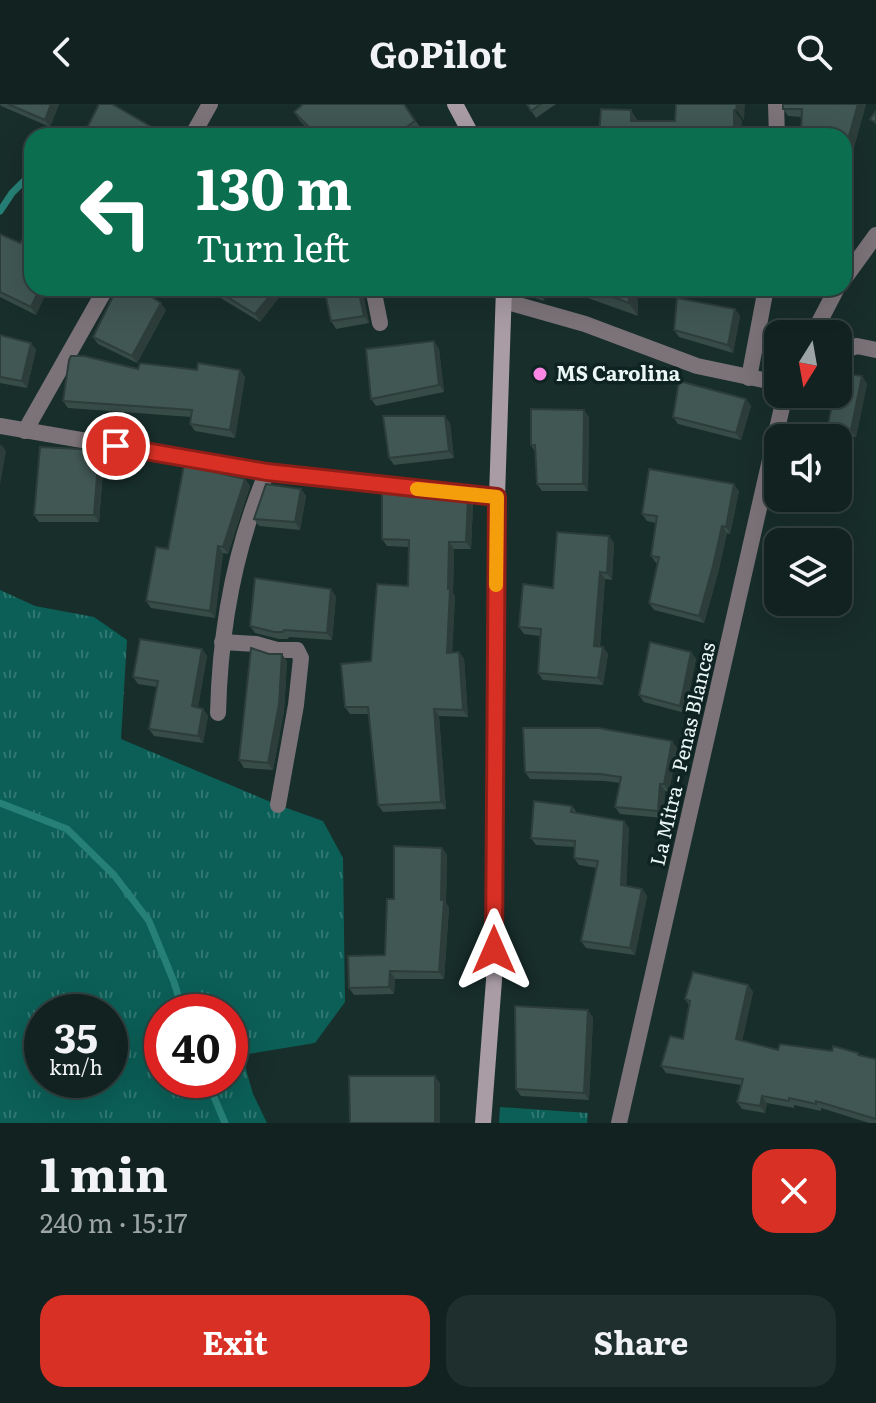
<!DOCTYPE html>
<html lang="en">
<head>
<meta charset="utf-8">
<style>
	:root { --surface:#122220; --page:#1f2f2d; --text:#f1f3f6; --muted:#9ca4a5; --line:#313f3e; --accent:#d93025 }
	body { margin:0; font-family:Literata,serif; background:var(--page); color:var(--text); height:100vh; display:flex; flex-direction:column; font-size:30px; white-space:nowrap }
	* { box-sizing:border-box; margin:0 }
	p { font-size:26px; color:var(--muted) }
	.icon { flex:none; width:44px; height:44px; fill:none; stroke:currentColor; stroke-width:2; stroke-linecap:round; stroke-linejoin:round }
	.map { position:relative; height:1019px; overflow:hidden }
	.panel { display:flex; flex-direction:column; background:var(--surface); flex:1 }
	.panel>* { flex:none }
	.banner { position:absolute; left:24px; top:24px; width:828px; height:168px; border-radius:24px; box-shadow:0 8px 32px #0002,0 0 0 2px var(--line); background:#0b6e4f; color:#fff; overflow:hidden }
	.needle { width:52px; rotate:191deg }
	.tools { position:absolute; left:764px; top:216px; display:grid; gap:16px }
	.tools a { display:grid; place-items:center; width:88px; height:88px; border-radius:16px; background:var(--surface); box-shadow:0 8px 32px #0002,0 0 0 2px var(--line); font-size:40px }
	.speed { position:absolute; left:24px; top:890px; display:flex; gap:16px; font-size:40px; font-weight:700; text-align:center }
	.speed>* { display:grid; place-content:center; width:104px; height:104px; border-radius:50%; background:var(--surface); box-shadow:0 8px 32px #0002,0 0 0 2px var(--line); line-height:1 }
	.speed small { font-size:20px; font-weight:400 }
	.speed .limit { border:12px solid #d22; background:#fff; color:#111 }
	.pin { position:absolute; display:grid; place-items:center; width:68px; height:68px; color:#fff; margin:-34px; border:4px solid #fff; border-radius:50%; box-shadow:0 2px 8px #0007 }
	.me { position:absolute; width:88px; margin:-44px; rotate:0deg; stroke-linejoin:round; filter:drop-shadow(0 0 6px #0008) }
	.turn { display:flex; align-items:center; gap:28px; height:168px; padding:0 40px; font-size:36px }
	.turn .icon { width:104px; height:104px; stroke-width:2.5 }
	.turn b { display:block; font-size:56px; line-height:68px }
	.round { display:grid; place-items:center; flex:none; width:84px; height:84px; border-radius:24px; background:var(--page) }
	.headline { display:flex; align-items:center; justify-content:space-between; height:136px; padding:0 40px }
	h1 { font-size:48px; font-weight:700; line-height:60px }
	.primary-button { display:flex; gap:16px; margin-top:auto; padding:16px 40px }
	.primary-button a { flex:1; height:92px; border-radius:24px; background:var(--accent); color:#fff; font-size:32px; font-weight:700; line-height:92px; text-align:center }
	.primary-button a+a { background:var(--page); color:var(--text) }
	header { display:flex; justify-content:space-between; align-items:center; height:104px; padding:0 40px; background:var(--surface); font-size:36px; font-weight:700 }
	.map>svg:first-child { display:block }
	.park { fill:url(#park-tufts); fill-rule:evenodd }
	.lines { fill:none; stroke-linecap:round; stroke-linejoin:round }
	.stream { stroke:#268077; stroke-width:7 }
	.street { stroke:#7b7378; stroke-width:16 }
	.secondary { stroke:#a99ca5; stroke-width:16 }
	.wall { fill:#374b47 }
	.shaded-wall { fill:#2d3d3a }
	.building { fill:#405753; stroke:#2d3d3a; stroke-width:2 }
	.route-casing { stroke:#8d1f18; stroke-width:20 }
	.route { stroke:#d93025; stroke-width:14 }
	.slow { stroke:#f59e0b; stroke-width:14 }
	.poi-dot { fill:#fc86e4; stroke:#0f2422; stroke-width:3 }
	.labels { text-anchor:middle; stroke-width:7; stroke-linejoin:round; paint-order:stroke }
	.poi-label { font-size:20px; font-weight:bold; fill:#eaf7f5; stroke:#0f2422; text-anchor:start }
	.street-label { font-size:20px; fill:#eaf7f5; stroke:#0f2422 }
</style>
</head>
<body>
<header><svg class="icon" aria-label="back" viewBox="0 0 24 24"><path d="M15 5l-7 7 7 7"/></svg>GoPilot<svg class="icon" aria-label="search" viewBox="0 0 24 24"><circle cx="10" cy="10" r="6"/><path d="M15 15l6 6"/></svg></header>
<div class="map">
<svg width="876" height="1019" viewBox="0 0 876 1019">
	<defs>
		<pattern id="park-tufts" width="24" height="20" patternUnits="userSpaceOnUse" patternTransform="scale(2)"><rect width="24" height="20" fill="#0b5f57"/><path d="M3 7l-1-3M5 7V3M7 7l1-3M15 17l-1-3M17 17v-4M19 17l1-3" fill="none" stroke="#2f7770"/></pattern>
	</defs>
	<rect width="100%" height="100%" fill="#182e2b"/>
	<g class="park">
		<path d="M0,486L35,502L94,513L127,536L121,635L278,701L323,717L343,754L345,898L315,939L242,951L253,990L267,1019H0ZM42,908H110V976H42ZM162,908H230V976H162Z"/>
		<path d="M500,1003L588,1009L587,1019H499Z"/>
	</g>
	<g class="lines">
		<g class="stream">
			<path d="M62,32L66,26"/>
			<path d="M0,107L12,89L32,69"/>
			<path d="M0,699L67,725L114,771L149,817L174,878L183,908"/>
			<path d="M207,976L225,1019"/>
		</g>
		<g class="street">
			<path d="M776,0L777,32"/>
			<path d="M192,32L210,0"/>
			<path d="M844,175L876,131"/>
			<path d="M373,184L380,219"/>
			<path d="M504,197L585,220L697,262L778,279"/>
			<path d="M813,230L837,184"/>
			<path d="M838,248L857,242L876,246"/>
			<path d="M749,274L766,184"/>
			<path d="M0,322L267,368L497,393"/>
			<path d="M25,327L106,184"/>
			<path d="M222,538L256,540L277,546H297L301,554L296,601L278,701"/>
			<path d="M218,609C220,526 234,445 267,368"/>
			<path d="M619,1019L785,290"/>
		</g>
		<g class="secondary">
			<path d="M455,0L472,32"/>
			<path d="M483,1019L494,876V637L497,393L504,184"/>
		</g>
	</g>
	<g class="wall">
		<path d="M0,0H59L50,23L1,2Z"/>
		<path d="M404,0L422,26L413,32H315L300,17L294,8Z"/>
		<path d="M527,0H556L536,14Z"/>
		<path d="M783,0H866L847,68L844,67V32L802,13L788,12L783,5Z"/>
		<path d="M0,130L32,184H48L36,211L0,193Z"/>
		<path d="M286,184L260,218L219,193L214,185Z"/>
		<path d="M527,184H546L544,197L535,194Z"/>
		<path d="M579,184H632L638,192V212L585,193Z"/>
		<path d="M362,185L369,219L336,225L331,217Z"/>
		<path d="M735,205L740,212L733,249L679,233L674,226Z"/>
		<path d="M166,206L137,259L98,240L93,233Z"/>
		<path d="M0,231L31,239L36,246L27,284L0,279Z"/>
		<path d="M434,237L439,245L444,288L376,302L371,295Z"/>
		<path d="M138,265L240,266L245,273L235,334L195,327L190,320L191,313L68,304L63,297Z"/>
		<path d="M862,272L867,280L856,333L833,328L828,321Z"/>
		<path d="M746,295L751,302L741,336L678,320L673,313Z"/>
		<path d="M584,306L589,313L588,387H542L537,380L535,348L531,341Z"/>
		<path d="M450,319L454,354L394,361L389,354Z"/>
		<path d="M104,354L99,418H39L34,411Z"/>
		<path d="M245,375L250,382L228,450L223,449L215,514L151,504L146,497L168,445Z"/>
		<path d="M301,385L306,392L300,426L259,422L254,415Z"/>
		<path d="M739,387L730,430L727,429L718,469L704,519L654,506L649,499L658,459H656L651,452L656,419L647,417L642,410Z"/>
		<path d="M468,394L473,401L471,445H454L453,489L455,492L452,548H459L464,555L468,613L439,612L446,705L383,708L378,701L369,610H350L345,603L371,557L408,482L409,443L387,442L382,435Z"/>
		<path d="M609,432L614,439L612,476L605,475L600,543L608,550L603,581L543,576L538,569L540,532L524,530L519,523L553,484Z"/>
		<path d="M336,492L332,536L289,533L288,535H279L255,529L250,522Z"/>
		<path d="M202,545L207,552L198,603L203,605L208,612L203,639L154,632L149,625L157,583L138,580L133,573Z"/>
		<path d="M691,548L696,555L685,609L644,598L639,591Z"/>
		<path d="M287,557L284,607L273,666L244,664L239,656Z"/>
		<path d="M677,644L669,688L665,687L663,714L620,710L615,703L620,679L605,677L530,675L525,668Z"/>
		<path d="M572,702L577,709L629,724L626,782L642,785L647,792L635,851L586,844L581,837L597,764L579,761L574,754V743L536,741L531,734Z"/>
		<path d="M442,744L447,751L446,799L449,804L444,875H395L394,890L354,891L349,884L385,851L394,795Z"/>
		<path d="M748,881L753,888L742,937L778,946L860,952L876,955V1019H869L821,1004V1007L794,1001V1004L767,999L765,1009L742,1005L737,998L741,981L666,969L661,962L683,935L689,901L685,895Z"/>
		<path d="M588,906L593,914L589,996L521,992L516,985Z"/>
	</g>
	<g class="shaded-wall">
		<path d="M51,0H59L50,23L45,16Z"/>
		<path d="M737,0H745L744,16L736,6Z"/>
		<path d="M858,0H866L847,68L844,64V50Z"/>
		<path d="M631,6L638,17H631Z"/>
		<path d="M734,6L742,16L741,32H734Z"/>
		<path d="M40,184H48L36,211L31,203Z"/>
		<path d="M276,184H286L260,218L255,210Z"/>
		<path d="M358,184H362L369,219L364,212Z"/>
		<path d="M537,184H546L544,197L537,186Z"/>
		<path d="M629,184H632L638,192V212L629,199Z"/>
		<path d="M161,199L166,206L137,259L132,252Z"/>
		<path d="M735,205L740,212L733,249L728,241Z"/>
		<path d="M434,237L439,245L444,288L439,281Z"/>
		<path d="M31,239L36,246L27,284L22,277Z"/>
		<path d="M240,266L245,273L235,334L230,326Z"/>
		<path d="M862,272L867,280L856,333L851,326Z"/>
		<path d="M746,295L751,302L741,336L736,329Z"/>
		<path d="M584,306L589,313L588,387L583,380Z"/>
		<path d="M445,312L450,319L454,354L449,347Z"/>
		<path d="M1,340L6,347L0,381V343Z"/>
		<path d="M99,346L104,354L99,418L94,411Z"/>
		<path d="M245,375L250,382L228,450L223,443Z"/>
		<path d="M734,380L739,387L730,430L726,423Z"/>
		<path d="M301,385L306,392L300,426L295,418Z"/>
		<path d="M468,394L473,401L471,445L466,438Z"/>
		<path d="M722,422L727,429L718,469L704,519L699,512Z"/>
		<path d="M609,432L614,439L612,476L607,469Z"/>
		<path d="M449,438L454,445L453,489L455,492L452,556L447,549Z"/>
		<path d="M218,442L223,449L215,514L210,507Z"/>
		<path d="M600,468L605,475L599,549L594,542Z"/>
		<path d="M331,485L336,492L332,536L327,529Z"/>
		<path d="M603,543L608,550L603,581L598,574Z"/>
		<path d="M202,545L207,552L197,609L192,602Z"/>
		<path d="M459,548L464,555L468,613L463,606Z"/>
		<path d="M691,548L696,555L685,609L680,602Z"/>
		<path d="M282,550L287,557L284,607L273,666L268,659Z"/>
		<path d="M203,605L208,612L203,639L198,632Z"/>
		<path d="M434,605L439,612L446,705L441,698Z"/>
		<path d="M672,637L677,644L669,688L664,680Z"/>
		<path d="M660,680L665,687L663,714L658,707Z"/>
		<path d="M624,717L629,724L626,788L621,781Z"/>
		<path d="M442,744L447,751L446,799L449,804L444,875L439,868Z"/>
		<path d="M642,785L647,792L635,851L630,844Z"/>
		<path d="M390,867L395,875L394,890L389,883Z"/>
		<path d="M748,881L753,888L741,942L736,935Z"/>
		<path d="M588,906L593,914L589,996L584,989Z"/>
		<path d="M435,972L440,979V1019H435Z"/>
		<path d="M762,992L767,999L765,1009L760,1002Z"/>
	</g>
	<g class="building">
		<path d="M8,0H51L45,16Z"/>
		<path d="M99,0H112L162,29L160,32H83Z"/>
		<path d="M303,0H404L415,17L394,32H328L325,28L321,32H318L294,8Z"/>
		<path d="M527,0H541L531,7Z"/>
		<path d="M676,0H737L736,6H734V32H599L601,5L631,6V17H675Z"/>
		<path d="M783,0H858L844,50V32H801L802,5H783Z"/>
		<path d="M876,7V19L870,15Z"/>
		<path d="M32,121V184H40L31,203L0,188V130L20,139Z"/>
		<path d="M117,184H137L161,199L132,252L93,233Z"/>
		<path d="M215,184H276L255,210L214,185Z"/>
		<path d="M324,184H358L364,212L331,217Z"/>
		<path d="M589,184H629V199Z"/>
		<path d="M677,194L735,205L728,241L674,226Z"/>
		<path d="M0,231L31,239L22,277L0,273Z"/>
		<path d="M434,237L439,281L371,295L366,245Z"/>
		<path d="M71,252H84L138,265L140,259L197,266L198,259L240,266L230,326L190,320L192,306L63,297L69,256Z"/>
		<path d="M839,269L862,272L851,326L828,321L834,290H838Z"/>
		<path d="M679,277L746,295L736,329L673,313Z"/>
		<path d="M531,305L584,306L583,380H537L535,341H531Z"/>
		<path d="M383,312H445L449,347L389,354Z"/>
		<path d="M40,343L99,346L94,411H34Z"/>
		<path d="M184,361L245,375L223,443L218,442L210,507L146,497L156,443L168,445Z"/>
		<path d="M649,365L734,380L726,423L722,422L713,462L699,512L649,499L659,453L651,452L657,412L642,410Z"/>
		<path d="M266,380L301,385L295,418L254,415Z"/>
		<path d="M382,385L468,394L466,438H449L448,485H450L447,549L459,548L463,606L434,605L441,698L378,701L368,603H345L341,560L371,557L377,480L408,482L409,436L382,435Z"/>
		<path d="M557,428L609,432L607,469L600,468L594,542L603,543L598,574L538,569L541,525L519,523L523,480L553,484Z"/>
		<path d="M255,474L331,485L327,529L284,526L283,528H274L250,522Z"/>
		<path d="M140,535L202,545L192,602L203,605L198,632L149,625L158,577L133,573Z"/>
		<path d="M650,538L691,548L680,602L639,591Z"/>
		<path d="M251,544L269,550H282L279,600L268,659L239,656Z"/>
		<path d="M523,624H599L672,637L664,680H660L658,707L615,703L621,673L600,670L525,668Z"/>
		<path d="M534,697L572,702L571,708L624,717L621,781L642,785L630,844L581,837L598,757L574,754L575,737L531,734Z"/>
		<path d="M394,742L442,744L441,796H444L439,868L390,867L389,883L349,884L348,852L385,851L387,795H394Z"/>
		<path d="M693,868L748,881L736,935L778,946L780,940L832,947L833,942L858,949V951L876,955V1015L816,997V1000L789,994V997L762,992L760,1002L737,998L743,975L661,962L670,932L683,935L690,897L685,895Z"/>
		<path d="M515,902L588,906L584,989L516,985Z"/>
		<path d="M349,972H435V1019H350Z"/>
	</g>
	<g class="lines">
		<defs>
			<path id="route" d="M116,342L267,368L497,393L494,846"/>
		</defs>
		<use href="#route" class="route-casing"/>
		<use href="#route" class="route"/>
		<path class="slow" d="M417,385L497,393L496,481"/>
	</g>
	<circle class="poi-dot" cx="540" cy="270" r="8"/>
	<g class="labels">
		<g class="poi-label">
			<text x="556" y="277">MS Carolina</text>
		</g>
		<g class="street-label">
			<text transform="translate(683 650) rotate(-77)" y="7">La Mitra - Penas Blancas</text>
		</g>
	</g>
</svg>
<div class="tools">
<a><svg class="needle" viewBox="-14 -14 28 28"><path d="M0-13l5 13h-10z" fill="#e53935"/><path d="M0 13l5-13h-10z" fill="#9ca4a5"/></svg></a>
<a><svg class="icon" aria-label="sound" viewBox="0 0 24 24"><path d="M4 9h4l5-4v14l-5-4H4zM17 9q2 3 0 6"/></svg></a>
<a><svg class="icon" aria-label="layers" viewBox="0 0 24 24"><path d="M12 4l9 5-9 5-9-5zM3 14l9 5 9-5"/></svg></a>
</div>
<div class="speed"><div>35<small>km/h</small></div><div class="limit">40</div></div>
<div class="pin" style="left:116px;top:342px;background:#d93025"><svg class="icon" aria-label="arrive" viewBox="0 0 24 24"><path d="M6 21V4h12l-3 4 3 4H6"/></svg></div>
<svg class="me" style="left:494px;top:846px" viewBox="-20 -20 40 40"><path d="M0-17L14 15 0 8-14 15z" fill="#d93025" stroke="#fff" stroke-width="4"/></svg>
<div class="banner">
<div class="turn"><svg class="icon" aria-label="left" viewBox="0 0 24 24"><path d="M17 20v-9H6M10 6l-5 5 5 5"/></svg><div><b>130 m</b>Turn left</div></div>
</div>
</div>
<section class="panel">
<div class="headline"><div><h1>1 min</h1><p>240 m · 15:17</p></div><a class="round" style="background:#d93025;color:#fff"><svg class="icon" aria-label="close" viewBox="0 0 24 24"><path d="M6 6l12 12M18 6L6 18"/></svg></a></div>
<div class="primary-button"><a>Exit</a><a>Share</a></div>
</section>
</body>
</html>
